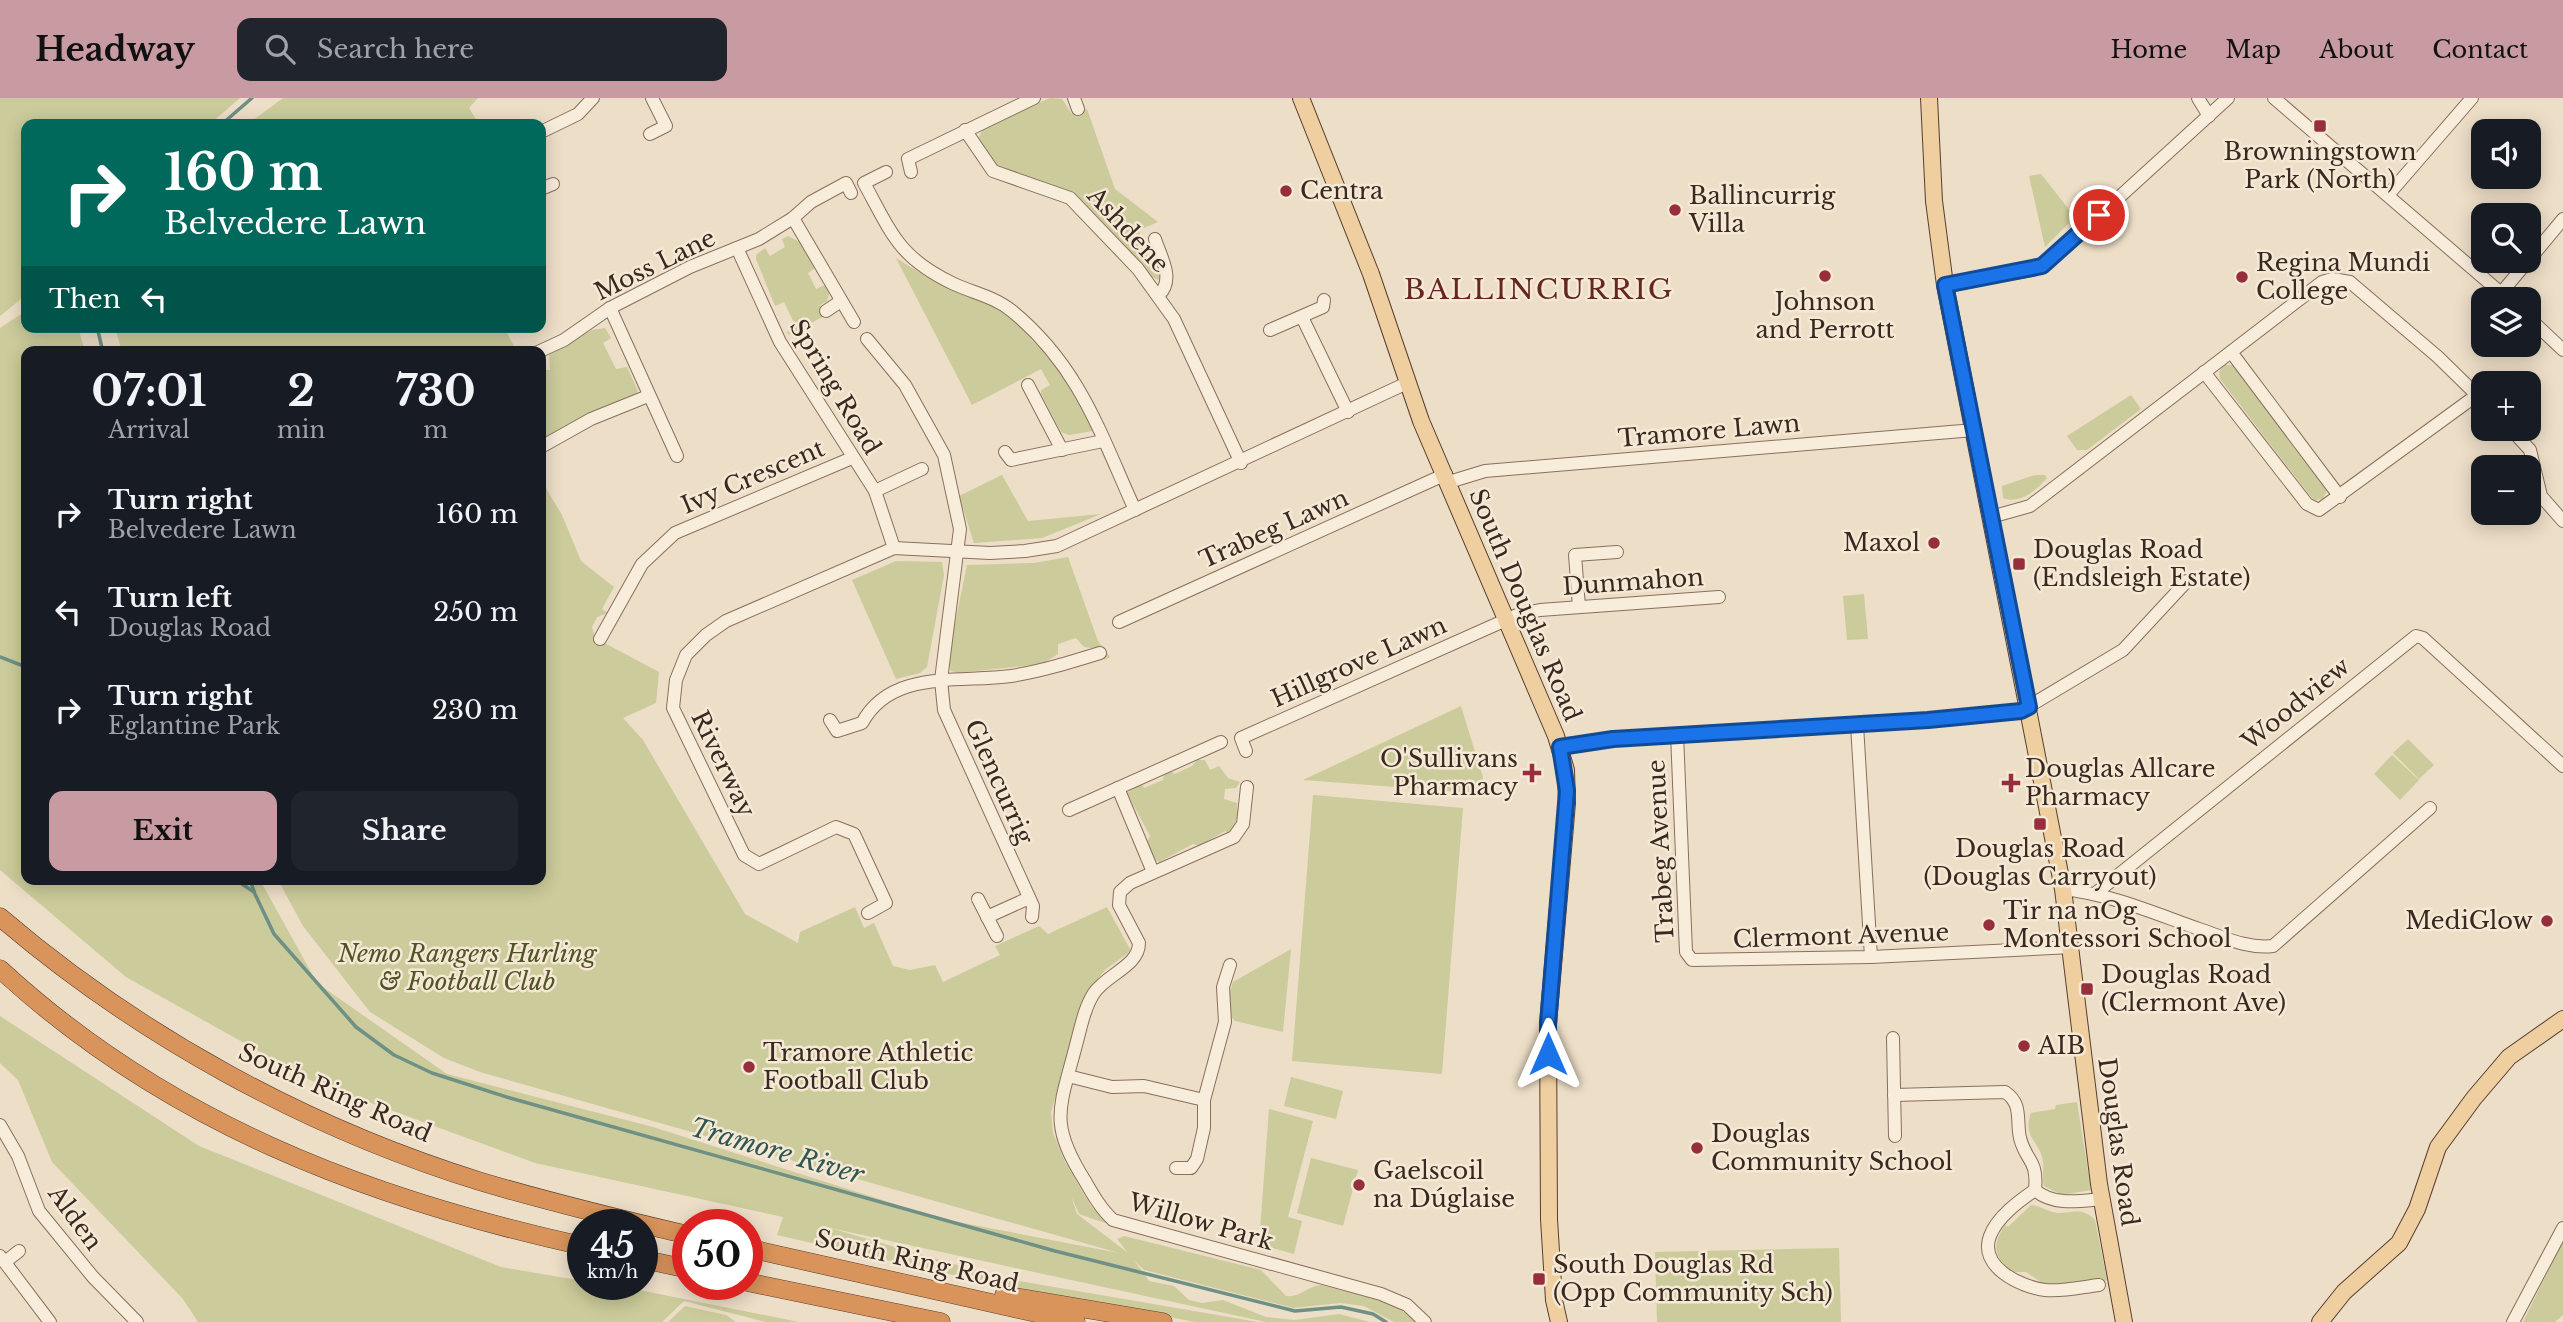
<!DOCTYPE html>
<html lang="en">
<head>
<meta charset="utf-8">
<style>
	:root { --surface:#171b24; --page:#20242c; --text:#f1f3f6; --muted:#9ea1a6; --accent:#c89aa2 }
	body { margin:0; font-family:"Libre Baskerville",serif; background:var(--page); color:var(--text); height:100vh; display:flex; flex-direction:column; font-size:26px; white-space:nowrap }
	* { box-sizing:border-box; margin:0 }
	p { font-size:23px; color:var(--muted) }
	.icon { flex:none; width:38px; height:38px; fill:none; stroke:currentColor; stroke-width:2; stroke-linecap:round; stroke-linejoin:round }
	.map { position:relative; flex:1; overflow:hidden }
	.panel { position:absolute; left:21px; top:248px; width:525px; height:539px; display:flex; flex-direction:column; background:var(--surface); border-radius:14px; box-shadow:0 4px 18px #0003 }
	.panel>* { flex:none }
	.guide { position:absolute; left:21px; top:21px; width:525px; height:214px; border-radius:14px; box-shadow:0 4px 18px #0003; background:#00695c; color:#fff; overflow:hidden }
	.fabs { position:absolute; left:2471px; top:21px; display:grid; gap:14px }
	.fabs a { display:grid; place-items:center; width:70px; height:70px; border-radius:14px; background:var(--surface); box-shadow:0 4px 18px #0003; font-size:35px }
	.speed { position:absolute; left:567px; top:1111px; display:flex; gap:14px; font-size:35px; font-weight:700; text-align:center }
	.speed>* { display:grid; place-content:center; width:91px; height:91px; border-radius:50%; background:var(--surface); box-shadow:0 4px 18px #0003; line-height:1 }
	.speed small { font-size:18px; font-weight:400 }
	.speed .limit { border:10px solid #d22; background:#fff; color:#111 }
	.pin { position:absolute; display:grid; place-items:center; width:60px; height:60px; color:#fff; margin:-30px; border:4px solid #fff; border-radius:50%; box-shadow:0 2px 7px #0007 }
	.me { position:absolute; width:77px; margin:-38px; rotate:0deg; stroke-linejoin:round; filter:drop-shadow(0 0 5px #0008) }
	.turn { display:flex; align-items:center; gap:24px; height:147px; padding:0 28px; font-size:32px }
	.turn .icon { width:91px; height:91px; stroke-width:2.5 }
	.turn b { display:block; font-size:49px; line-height:60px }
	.then { display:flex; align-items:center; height:66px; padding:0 28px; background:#0003; gap:14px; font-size:26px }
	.eta { display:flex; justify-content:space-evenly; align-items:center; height:119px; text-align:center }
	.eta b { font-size:42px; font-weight:800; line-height:49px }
	.primary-button { display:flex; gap:14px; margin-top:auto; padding:14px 28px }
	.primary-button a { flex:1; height:80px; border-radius:14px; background:var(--accent); color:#111; font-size:28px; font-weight:800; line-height:80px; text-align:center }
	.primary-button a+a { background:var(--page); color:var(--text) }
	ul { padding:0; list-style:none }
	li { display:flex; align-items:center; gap:21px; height:98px; padding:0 28px }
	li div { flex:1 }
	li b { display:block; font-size:26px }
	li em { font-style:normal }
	header { display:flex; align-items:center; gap:42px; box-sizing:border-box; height:98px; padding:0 35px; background:var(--accent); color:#111 }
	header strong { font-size:33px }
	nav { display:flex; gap:38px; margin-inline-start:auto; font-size:24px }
	.search { width:490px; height:63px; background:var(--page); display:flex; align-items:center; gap:18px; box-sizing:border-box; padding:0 24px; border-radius:14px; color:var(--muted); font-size:26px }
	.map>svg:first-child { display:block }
	.green { fill:#cbcb9b }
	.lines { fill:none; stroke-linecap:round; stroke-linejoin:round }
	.stream { stroke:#6f9084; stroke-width:3.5 }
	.minor-casing { stroke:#896f5d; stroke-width:14 }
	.major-casing { stroke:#573e31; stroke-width:18 }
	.highway-casing { stroke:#573e31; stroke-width:19 }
	.minor { stroke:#f8ecda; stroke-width:12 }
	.major { stroke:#efcea0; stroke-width:16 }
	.highway { stroke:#d9945b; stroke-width:18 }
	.route-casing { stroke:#114b97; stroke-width:18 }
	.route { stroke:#1a73e8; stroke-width:12 }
	.poi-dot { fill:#962e3b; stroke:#f5e9d6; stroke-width:2.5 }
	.labels { text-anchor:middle; stroke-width:5; stroke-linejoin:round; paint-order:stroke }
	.poi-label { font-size:24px; fill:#392920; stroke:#f5e9d6; text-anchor:start }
	.street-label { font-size:24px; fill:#392920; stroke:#f5e9d6 }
	.park-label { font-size:24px; font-style:italic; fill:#4f5527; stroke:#f5e9d6 }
	.water-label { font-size:26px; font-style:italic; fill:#305851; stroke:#f5e9d6 }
	.quarter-label { font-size:28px; letter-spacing:2px; fill:#652720; stroke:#f5e9d6 }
</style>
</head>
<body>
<header>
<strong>Headway</strong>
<div class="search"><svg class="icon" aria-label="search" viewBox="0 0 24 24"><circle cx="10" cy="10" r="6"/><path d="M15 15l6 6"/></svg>Search here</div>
<nav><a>Home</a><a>Map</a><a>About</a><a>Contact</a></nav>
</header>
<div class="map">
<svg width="2563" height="1224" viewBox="0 0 2563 1224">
	<rect width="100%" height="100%" fill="#eddec7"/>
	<g class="green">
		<path d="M0,0H240L210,26H26V197L0,218Z"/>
		<path d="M283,0H478L469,10L479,26H248Z"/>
		<path d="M1050,0L1062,1L1072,16L1087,11L1115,91L1158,124L1139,132L1144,157L1157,159L1162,176L1159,182L1152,179L1074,95L997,69L978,41L983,30Z"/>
		<path d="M2041,76L2075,119L2045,149L2029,78Z"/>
		<path d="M788,138L802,145L815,170L808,175L816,191L825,187L829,196L827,203L820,207L826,217L789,237L787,234L796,229L784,204L775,208L756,161V157L765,150L770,158L785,149L782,141Z"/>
		<path d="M896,160L935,184L985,203L1012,221L1067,279L1093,333L1069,337L1061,334L1041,296V292L1050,287L1041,271L972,307Z"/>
		<path d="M26,213V229H78L85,254H26V782H260L317,885L447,976L653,1029L942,1121L1119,1155L480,974L444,960L370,914L303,828L278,782H541V382L562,417L581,463L614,489L602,511L608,515L597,519L592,529L595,540L659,574L656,605L623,620L643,642L745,816L798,845L800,834L855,809L864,830L874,825L893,868L910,872L935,867L943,884L1000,857L995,848L1039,828L1048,836L1107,809L1131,853L1106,871L1086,895L1051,1014L1053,1035L1065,1064L1091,1108L1108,1126L1079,1116L1071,1098L1077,1116L1128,1155L1117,1141L1124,1138L1261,1172L1286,1198C1300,1200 1307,1188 1321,1187L1392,1206L1419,1224H1394L1364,1208L1340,1205L1294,1210L1144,1172L1134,1162L1149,1183L1174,1188L1189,1202L1202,1205L1223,1202L1266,1219L1295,1222L1339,1216L1370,1224H1266L830,1130L1002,1180L1258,1224H1195L938,1174L777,1137L783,1119L535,1065L314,984L126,879L0,772V230Z"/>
		<path d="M115,229H504L517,254H122Z"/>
		<path d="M605,230L611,240L603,245L616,271L627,269L638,293L634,299L541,343V272H550L549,257L592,232Z"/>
		<path d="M2224,267H2233L2324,386L2327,392L2323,401L2315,402L2311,399L2220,281L2219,274Z"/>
		<path d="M2131,297L2141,311L2087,352H2077L2067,338Z"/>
		<path d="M1002,377L1028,423L1101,416L1042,440L974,445L959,398Z"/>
		<path d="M2035,377H2045L2047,380C2037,392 2019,407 2003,400L2002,388Z"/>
		<path d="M1068,459L1098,543L1110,559L1104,562L1098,551L1084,549L1076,540L1058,546V556L1042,566L958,575L951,573L947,564L967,467L1034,465Z"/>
		<path d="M896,463L942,464L944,477L927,569L920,575L896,581L852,482Z"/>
		<path d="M1864,496L1868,541L1847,542L1843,498Z"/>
		<path d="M1461,608L1488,696L1303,682Z"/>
		<path d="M2408,641L2434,667L2419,681L2393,655Z"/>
		<path d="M2392,657L2419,682L2400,702L2374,676Z"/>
		<path d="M1197,662H1205L1210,672L1219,668L1228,680L1240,684L1236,690L1225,691L1224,701L1237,705L1238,720L1229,735L1225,733L1199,748L1193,746L1159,764L1154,761L1147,744L1150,738L1127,695L1142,686L1144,690L1163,682L1164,676L1170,673L1175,676L1192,668Z"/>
		<path d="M1313,697L1463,710L1442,976L1292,963Z"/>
		<path d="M1291,851L1283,934L1235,923L1231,919L1230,894L1233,884Z"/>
		<path d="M0,918L199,1048L501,1169L583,1183V1186L624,1189L799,1224H766L684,1203L662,1224H198L183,1201L52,1064L18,982L0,965Z"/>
		<path d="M1291,979L1343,993L1336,1021L1284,1008Z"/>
		<path d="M2077,1004L2091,1092L2062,1097L2044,1088C2042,1080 2044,1072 2043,1064C2041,1044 2022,1040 2031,1015L2055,1011L2056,1007Z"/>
		<path d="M1269,1011L1313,1023L1288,1119L1302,1123L1294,1156L1259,1146Z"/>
		<path d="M1311,1060L1358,1072L1343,1128L1297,1115Z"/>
		<path d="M2031,1107C2041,1108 2049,1115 2058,1115C2074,1115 2082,1109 2095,1122L2107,1182L2102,1185L2047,1188L2026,1174H2011C1993,1157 1992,1148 2005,1127L2008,1129Z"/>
		<path d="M2563,1143V1217L2555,1224H2523Z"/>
		<path d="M1839,1150L1841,1224H1657L1655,1154Z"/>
		<path d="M685,1208L726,1217L736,1224H668Z"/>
	</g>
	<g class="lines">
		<g class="stream">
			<path d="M222,26L252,0"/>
			<path d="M97,229L103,254"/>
			<path d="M0,559L26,569"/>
			<path d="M236,782L254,794L274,836L356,929L394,957L432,975L510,1000L1055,1153L1295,1213L1341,1209L1373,1216L1386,1224"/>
			<path d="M250,782L254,793"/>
		</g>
		<defs>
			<g id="minor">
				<path d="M1074,0L1078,11"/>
				<path d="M2198,0L2209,18"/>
				<path d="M2274,0L2508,201"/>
				<path d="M965,32L993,73L1070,100L1138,171L1174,221L1241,365"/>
				<path d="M541,34L578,16L593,0"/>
				<path d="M650,36L666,28L652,0"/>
				<path d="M886,74L864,85C892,136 899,160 954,186C974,195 995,199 1012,213C1080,269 1100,335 1135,412"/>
				<path d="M911,74L908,61L1034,0"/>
				<path d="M541,91L553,86"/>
				<path d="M2388,97L2472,0"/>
				<path d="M793,120L854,224"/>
				<path d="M1155,141C1161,160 1175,181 1159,197"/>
				<path d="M737,150L780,244L875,393L894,450"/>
				<path d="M2529,162L2563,121"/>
				<path d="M1945,187L2032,172L2048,164L2228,0"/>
				<path d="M2501,195L2528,163"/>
				<path d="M610,210L677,358"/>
				<path d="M826,213L841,203"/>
				<path d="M1302,219L1348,314"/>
				<path d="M2529,220L2563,252"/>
				<path d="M1270,232L1323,209L1324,202"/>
				<path d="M867,241L905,287L944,357L960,431L941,582L944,612L1033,808L1032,819"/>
				<path d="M538,254L564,242L610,210L690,169L759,141L793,120L811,104L846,85L851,95"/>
				<path d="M2231,254L2340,399"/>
				<path d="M2204,274L2307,406L2319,412L2477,297"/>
				<path d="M1028,287L1062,352"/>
				<path d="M2511,331L2530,352L2541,398L2563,423"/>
				<path d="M541,349L591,321L648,298"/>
				<path d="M1005,354L1011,362L1103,343"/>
				<path d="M1449,384L1485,373L1974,332"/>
				<path d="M875,393L922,371"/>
				<path d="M1991,419L2030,408L2322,184L2332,181L2350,184L2438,259L2483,303"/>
				<path d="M1579,509L1575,457L1617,454"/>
				<path d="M1119,524L1446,376"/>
				<path d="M600,541L642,466L675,435L852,360"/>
				<path d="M830,622L837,633L862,625C891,571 959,585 1011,578C1042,573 1071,564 1100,555"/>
				<path d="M1857,627L1871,859"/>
				<path d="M1677,636L1686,854L1692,862L1871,859L2072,849"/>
				<path d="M1560,649L1613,641L1928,622L2021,613L2123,552L2187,483"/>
				<path d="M1246,653L1241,640L1517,517L1540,512L1719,499"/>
				<path d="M1247,689L1243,726L1234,739L1130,785L1120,794L1119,807L1139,845C1139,868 1107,876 1094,895C1084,910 1080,933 1075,951C1059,1012 1049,1026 1085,1083C1093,1097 1101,1111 1113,1122L1381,1196L1407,1207L1425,1224"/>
				<path d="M1118,690L1153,774"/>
				<path d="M1069,712L1221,644"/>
				<path d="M2063,791C2110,796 2154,815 2199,831C2223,839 2247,851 2273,848L2430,710"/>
				<path d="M2096,795L2416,538L2423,540L2563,668"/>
				<path d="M978,801L997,838"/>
				<path d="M868,815L886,805L854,736L836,729L759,766L744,757L673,610L676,582L686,557L706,537L726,523L894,450L990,455L1025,453L1057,448L1407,285"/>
				<path d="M987,819L1029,800"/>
				<path d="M1893,940L1895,1038"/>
				<path d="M1068,978L1112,989L1144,988L1204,1002"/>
				<path d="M1894,997L2005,994C2023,1006 2016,1022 2020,1040C2026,1064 2038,1061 2035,1092C2053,1108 2080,1103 2101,1101"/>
				<path d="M0,1027L18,1058L39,1113L93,1179L137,1224"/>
				<path d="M1176,1070H1191L1197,1061L1204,1030V1002L1225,924L1223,889L1230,867"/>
				<path d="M2035,1092C2019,1103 1997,1119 1990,1138C1978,1169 2021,1189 2045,1192C2062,1194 2082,1189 2099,1187"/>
				<path d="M0,1158L50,1224"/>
				<path d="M5,1164L19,1153"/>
				<path d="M2513,1224L2563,1130"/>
			</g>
			<g id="major">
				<path d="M1301,0L1371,176L1421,323L1556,638L1566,672L1567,705L1548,926L1549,1121L1554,1202L1559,1224"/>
				<path d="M1929,0L1934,103L1945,187L2063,791L2099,1086L2124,1224"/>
				<path d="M2320,1224L2344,1194L2399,1145L2417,1111L2438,1049L2474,1000L2509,959L2563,921"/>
			</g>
			<g id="highway">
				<path d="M0,819C139,938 307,1030 482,1084C550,1104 619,1121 688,1137"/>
				<path d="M0,871C166,1024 365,1100 583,1148"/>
				<path d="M747,1150L1076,1224"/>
				<path d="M642,1161L688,1171"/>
				<path d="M747,1184L941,1224"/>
				<path d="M1004,1197L1163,1224"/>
			</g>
		</defs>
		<use href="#minor" class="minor-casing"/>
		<use href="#major" class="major-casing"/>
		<use href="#highway" class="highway-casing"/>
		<use href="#minor" class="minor"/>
		<use href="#major" class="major"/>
		<use href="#highway" class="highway"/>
	</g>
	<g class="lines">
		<defs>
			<path id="route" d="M1548,956V926L1567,693L1560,649L1613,641L1928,622L2021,613L2029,609L1945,187L2042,168L2099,117"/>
		</defs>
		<use href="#route" class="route-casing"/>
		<use href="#route" class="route"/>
	</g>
	<g class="poi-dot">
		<rect x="2313" y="21" width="14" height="14" rx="3.5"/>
		<circle cx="1286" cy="93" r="7"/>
		<circle cx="1675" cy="112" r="7"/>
		<circle cx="1825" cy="178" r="7"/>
		<circle cx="2242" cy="179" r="7"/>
		<circle cx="1934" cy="445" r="7"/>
		<rect x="2012" y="459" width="14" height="14" rx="3.5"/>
		<path d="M1528.5 664.5h7v7h7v7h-7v7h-7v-7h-7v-7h7z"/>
		<path d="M2007.5 674.5h7v7h7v7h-7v7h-7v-7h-7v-7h7z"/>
		<rect x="2033" y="719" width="14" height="14" rx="3.5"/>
		<circle cx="2547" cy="823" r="7"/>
		<circle cx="1989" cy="827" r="7"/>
		<rect x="2080" y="884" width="14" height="14" rx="3.5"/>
		<circle cx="2024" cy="948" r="7"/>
		<circle cx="749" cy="969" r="7"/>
		<circle cx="1697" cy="1050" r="7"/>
		<circle cx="1359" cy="1087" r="7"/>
		<rect x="1532" y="1174" width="14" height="14" rx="3.5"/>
	</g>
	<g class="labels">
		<g class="poi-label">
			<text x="2320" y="62" text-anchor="middle">Browningstown<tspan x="2320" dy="28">Park (North)</tspan></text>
			<text x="1300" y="101">Centra</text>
			<text x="1689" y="106">Ballincurrig<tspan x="1689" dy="28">Villa</tspan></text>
			<text x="2256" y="173">Regina Mundi<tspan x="2256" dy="28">College</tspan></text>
			<text x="1825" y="212" text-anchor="middle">Johnson<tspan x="1825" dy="28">and Perrott</tspan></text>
			<text x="1920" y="453" text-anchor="end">Maxol</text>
			<text x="2033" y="460">Douglas Road<tspan x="2033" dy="28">(Endsleigh Estate)</tspan></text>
			<text x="1518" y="669" text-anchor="end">O'Sullivans<tspan x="1518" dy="28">Pharmacy</tspan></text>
			<text x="2025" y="679">Douglas Allcare<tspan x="2025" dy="28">Pharmacy</tspan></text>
			<text x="2040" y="759" text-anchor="middle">Douglas Road<tspan x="2040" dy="28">(Douglas Carryout)</tspan></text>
			<text x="2003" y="821">Tir na nOg<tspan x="2003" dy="28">Montessori School</tspan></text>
			<text x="2533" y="831" text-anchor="end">MediGlow</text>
			<text x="2101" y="885">Douglas Road<tspan x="2101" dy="28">(Clermont Ave)</tspan></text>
			<text x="2038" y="956">AIB</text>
			<text x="763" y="963">Tramore Athletic<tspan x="763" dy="28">Football Club</tspan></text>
			<text x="1711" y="1044">Douglas<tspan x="1711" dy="28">Community School</tspan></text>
			<text x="1373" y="1081">Gaelscoil<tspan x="1373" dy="28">na Dúglaise</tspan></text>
			<text x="1553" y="1175">South Douglas Rd<tspan x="1553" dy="28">(Opp Community Sch)</tspan></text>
		</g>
		<g class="street-label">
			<text transform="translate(1128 132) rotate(47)" y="8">Ashdene</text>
			<text transform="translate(655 167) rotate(-26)" y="8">Moss Lane</text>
			<text transform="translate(835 289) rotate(59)" y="8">Spring Road</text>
			<text transform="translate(1709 333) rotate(-5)" y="8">Tramore Lawn</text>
			<text transform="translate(753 379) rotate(-23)" y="8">Ivy Crescent</text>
			<text transform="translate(1274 431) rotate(-24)" y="8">Trabeg Lawn</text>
			<text transform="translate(1633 484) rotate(-4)" y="8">Dunmahon</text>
			<text transform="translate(1525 507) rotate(67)" y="8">South Douglas Road</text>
			<text transform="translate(1359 564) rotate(-24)" y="8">Hillgrove Lawn</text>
			<text transform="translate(2296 606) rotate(-39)" y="8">Woodview</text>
			<text transform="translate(723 666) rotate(64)" y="8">Riverway</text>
			<text transform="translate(999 684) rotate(66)" y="8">Glencurrig</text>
			<text transform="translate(1661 753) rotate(-93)" y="8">Trabeg Avenue</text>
			<text transform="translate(1841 838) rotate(-2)" y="8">Clermont Avenue</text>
			<text transform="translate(335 995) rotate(24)" y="8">South Ring Road</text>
			<text transform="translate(2118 1044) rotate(82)" y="8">Douglas Road</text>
			<text transform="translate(75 1120) rotate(54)" y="8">Alden</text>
			<text transform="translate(1201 1124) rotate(16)" y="8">Willow Park</text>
			<text transform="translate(917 1163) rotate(13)" y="8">South Ring Road</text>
		</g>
		<g class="park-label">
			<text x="467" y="864">Nemo Rangers Hurling<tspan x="467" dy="28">&amp; Football Club</tspan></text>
		</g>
		<g class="water-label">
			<text transform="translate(777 1053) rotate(16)" y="9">Tramore River</text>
		</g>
		<g class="quarter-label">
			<text x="1539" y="201">BALLINCURRIG</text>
		</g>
	</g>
</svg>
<div class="fabs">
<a><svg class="icon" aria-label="sound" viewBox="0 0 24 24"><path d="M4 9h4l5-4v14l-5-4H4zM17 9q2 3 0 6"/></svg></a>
<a><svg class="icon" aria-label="search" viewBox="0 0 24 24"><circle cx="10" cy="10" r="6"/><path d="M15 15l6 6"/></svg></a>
<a><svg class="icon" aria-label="layers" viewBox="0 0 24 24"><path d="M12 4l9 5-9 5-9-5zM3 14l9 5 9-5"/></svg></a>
<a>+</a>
<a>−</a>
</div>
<div class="speed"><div>45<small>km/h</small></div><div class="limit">50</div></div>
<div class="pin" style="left:2099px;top:117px;background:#d93025"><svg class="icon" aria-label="arrive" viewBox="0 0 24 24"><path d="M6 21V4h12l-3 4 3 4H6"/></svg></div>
<svg class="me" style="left:1548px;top:956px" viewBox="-20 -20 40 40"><path d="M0-17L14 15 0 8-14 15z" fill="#1a73e8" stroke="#fff" stroke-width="4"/></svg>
<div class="guide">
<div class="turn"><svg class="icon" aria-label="right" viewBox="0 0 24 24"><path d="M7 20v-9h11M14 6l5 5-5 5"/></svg><div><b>160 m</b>Belvedere Lawn</div></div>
<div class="then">Then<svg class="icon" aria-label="left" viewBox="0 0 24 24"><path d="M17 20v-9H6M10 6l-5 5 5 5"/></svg></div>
</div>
<section class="panel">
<div class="eta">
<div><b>07:01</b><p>Arrival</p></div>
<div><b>2</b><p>min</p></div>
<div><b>730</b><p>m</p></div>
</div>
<ul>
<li><svg class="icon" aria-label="right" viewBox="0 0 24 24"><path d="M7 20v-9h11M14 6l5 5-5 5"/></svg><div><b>Turn right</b><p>Belvedere Lawn</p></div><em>160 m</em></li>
<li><svg class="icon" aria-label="left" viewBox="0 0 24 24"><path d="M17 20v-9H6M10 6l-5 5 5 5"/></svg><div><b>Turn left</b><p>Douglas Road</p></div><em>250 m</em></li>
<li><svg class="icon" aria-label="right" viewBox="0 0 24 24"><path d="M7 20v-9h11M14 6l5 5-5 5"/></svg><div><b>Turn right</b><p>Eglantine Park</p></div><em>230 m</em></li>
</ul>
<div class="primary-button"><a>Exit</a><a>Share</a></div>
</section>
</div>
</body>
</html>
